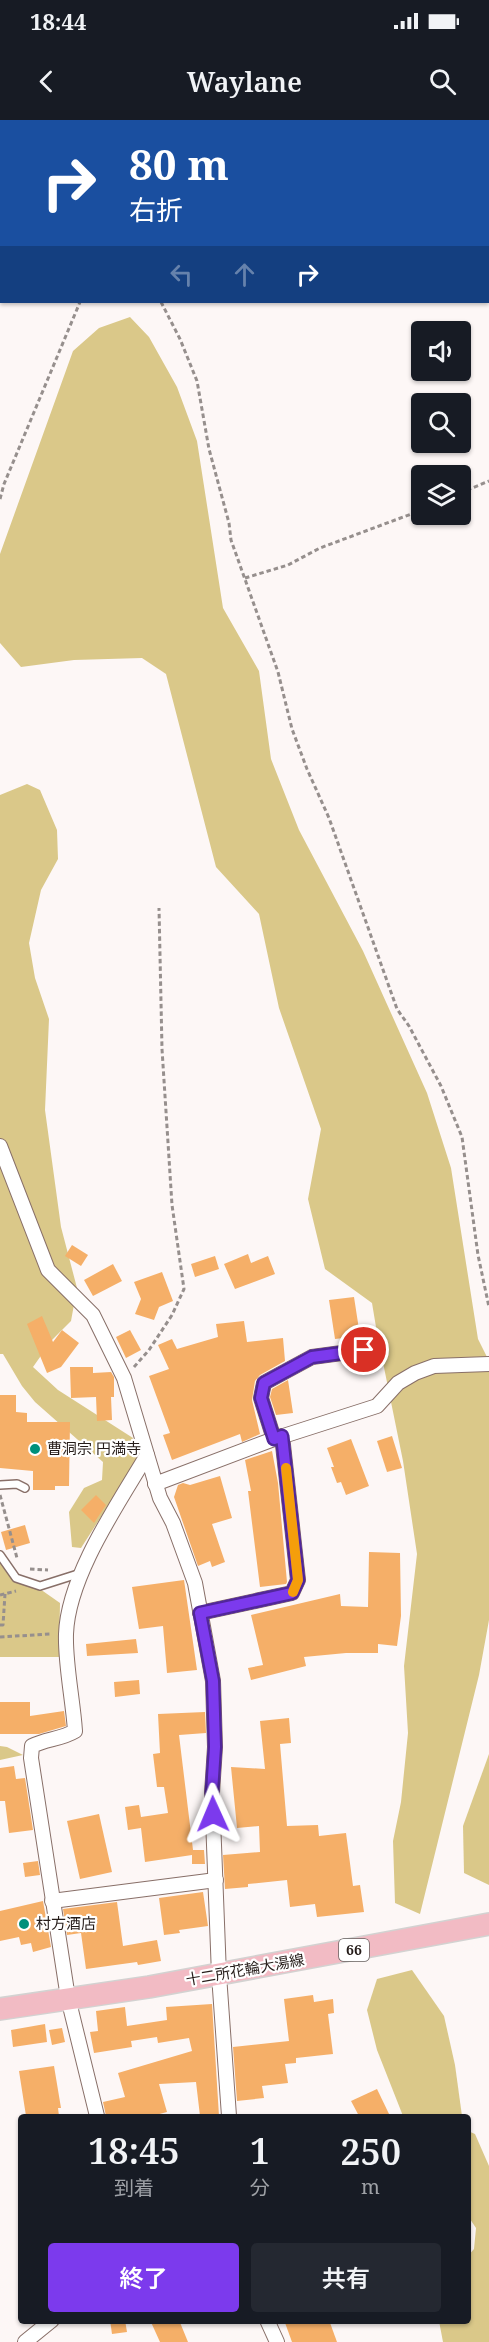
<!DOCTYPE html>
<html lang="ja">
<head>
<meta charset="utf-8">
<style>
	:root { --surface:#171b24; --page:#242831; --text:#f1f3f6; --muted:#9ea1a6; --accent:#7c3aed }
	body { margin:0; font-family:"Noto Serif","Noto Sans JP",serif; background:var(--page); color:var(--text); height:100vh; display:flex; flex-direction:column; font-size:22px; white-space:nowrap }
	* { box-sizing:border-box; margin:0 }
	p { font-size:20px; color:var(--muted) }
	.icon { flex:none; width:33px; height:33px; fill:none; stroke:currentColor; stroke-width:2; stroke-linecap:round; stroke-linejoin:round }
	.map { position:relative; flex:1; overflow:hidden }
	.drawer { position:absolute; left:18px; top:1994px; width:453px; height:210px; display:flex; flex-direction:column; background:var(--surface); border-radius:6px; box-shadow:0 2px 4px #0004 }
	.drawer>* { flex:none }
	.banner { position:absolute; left:0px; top:0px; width:489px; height:183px; box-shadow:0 2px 4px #0004; background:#1a4fa0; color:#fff; overflow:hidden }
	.fabs { position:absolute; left:411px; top:201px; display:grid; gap:12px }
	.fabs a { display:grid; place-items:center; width:60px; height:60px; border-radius:6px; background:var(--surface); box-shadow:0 2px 4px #0004; font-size:30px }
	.pin { position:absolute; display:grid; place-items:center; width:51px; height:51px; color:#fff; margin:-26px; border:3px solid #fff; border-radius:50%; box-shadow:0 2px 6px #0007 }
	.me { position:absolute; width:66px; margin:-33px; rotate:359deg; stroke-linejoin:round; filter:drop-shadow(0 0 4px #0008) }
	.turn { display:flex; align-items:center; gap:21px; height:126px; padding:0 30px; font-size:27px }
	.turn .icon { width:78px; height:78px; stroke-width:2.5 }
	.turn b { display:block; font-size:42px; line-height:51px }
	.lanes { display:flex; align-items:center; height:57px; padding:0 30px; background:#0003; justify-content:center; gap:30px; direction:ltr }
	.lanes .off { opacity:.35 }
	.eta { display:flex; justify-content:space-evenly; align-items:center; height:102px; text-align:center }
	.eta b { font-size:36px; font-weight:600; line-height:42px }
	.cta { display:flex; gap:12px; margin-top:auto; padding:12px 30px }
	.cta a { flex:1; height:69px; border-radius:6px; background:var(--accent); color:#fff; font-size:24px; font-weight:600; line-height:69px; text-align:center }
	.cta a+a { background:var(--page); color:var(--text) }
	.status { display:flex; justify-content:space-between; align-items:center; height:42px; padding:0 30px; background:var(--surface); direction:ltr }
	.status svg { height:16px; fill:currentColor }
	header { display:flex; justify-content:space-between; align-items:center; height:78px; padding:0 30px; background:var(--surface); font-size:27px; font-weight:600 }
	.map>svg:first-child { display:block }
	.green { fill:#dac889 }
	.building { fill:#f5af68 }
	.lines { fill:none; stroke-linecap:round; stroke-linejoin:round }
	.service-casing { stroke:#886f68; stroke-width:10 }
	.minor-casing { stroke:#886f68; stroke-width:16 }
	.primary-casing { stroke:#d3d2d1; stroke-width:24 }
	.path { stroke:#968f8d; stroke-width:3; stroke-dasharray:4.5 3; stroke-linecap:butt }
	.service { stroke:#fff; stroke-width:7 }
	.minor { stroke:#fff; stroke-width:14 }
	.primary { stroke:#f2bbc4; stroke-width:21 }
	.route-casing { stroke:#51269a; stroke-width:15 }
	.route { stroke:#7c3aed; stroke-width:10 }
	.slow { stroke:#f59e0b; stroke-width:10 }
	.poi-dot { fill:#00907b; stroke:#fff; stroke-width:2 }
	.labels { text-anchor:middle; stroke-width:4.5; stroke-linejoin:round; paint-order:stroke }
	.shield { fill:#fff; stroke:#66605e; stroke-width:1.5 }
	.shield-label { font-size:14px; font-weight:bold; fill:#251c19 }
	.poi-label { font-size:15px; fill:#251c19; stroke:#fff; text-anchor:start }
	.street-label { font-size:15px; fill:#251c19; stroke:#fff }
</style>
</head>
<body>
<div class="status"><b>18:44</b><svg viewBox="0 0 49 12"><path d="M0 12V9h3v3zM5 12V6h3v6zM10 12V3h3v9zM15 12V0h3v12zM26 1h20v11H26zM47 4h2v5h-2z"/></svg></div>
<header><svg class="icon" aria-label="back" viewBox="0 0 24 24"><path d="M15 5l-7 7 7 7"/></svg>Waylane<svg class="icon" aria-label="search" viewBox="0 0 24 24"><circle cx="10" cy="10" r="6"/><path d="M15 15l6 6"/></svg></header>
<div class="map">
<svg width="489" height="2222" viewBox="0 0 489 2222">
	<rect width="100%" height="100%" fill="#fdf7f6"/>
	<g class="green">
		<path d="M130,197L149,217L177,267L197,321L223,488L259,551L271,639L299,710L363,831L427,973L451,1048L478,1219L489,1241V1500L479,1555L420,1794L395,1783L393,1721L401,1682L408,1613L404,1546L417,1434L403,1341L377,1213L372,1183L325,1149L308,1079L321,1009L279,888L259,794L216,747L166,554L142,538L74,540L21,547L0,523V434L73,231L99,208Z"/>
		<path d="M27,664L40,670L57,710L58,739L41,770L29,823L35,858L49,899L45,990L61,1107L77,1168L71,1201L52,1220L33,1247L58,1270L133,1318L140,1336L81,1428L72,1427L69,1392L84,1368L102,1360L103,1342L35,1282L22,1266L3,1234H0V675Z"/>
		<path d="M0,1441L60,1483L59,1537H0Z"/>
		<path d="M0,1626L7,1627L23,1635L0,1640Z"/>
		<path d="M489,1634V1765L464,1753L463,1706Z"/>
		<path d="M412,1850L444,1896L455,1945L462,1996H403L377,1930L367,1890L377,1859Z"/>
		<path d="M468,2011L475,2014L489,2046V2222H443L439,2201L468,2200V2136L474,2129L476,2108L468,2096Z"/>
	</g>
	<g class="building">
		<path d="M72,1125L88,1135L81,1146L65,1136Z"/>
		<path d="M248,1134L251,1143L268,1136L275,1154L235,1169L224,1144Z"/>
		<path d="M215,1136L219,1149L195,1157L191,1144Z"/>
		<path d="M113,1144L122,1161L93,1176L84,1160Z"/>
		<path d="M162,1152L173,1181L159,1187L154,1200L135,1194L141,1179L134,1162Z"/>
		<path d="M354,1177L360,1216L335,1219L329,1180Z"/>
		<path d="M42,1196L53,1222L62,1210L79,1223L61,1247L47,1253L27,1204Z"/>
		<path d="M244,1201L247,1222L283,1218L285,1241L260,1255L255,1261L252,1280L260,1314L242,1322L240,1314L172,1340L163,1315L170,1313L149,1256L169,1249L158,1225L172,1219L177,1229L218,1217L216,1204Z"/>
		<path d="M130,1210L141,1230L126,1238L116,1217Z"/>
		<path d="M70,1247H93V1253L111,1252L114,1257V1277H111L112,1300L97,1301L96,1277L71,1278Z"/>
		<path d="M288,1260L293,1293L276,1295L270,1277L272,1269Z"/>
		<path d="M0,1275H16V1292L27,1293V1302H70L69,1366H55V1370H33V1351L0,1348Z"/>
		<path d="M392,1316L402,1348L387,1352L377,1321Z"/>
		<path d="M351,1319L369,1366L346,1375L341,1362L337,1363L331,1347H334L327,1328Z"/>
		<path d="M272,1331L278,1363L287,1462L286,1464L260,1467L248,1371H251L245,1340Z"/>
		<path d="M220,1356L232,1398L212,1404L225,1442L212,1447L210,1441L198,1446L174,1377L178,1365L183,1363L190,1365Z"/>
		<path d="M96,1375L106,1385L94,1403L81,1390Z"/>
		<path d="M25,1405L30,1423L6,1430L1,1412Z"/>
		<path d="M369,1432L400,1433L401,1496L397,1526L378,1524V1533H346L304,1537L306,1546L251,1560L248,1548L263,1545L251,1495L340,1474L341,1486L368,1487Z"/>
		<path d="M184,1460L197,1550L167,1553L163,1506L139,1509L132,1467Z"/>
		<path d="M136,1519L138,1533L87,1536L86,1524Z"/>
		<path d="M139,1560L140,1574L115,1577L114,1562Z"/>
		<path d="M0,1582H30V1596L64,1591L66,1606L39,1614H0Z"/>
		<path d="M205,1592L206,1613L179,1615L193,1730H204L205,1744H192V1735L145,1742L141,1708L128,1710L125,1687L139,1685L141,1697L168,1693L164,1667H157L153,1634L160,1633L158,1594Z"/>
		<path d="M289,1598L291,1623L280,1624L287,1706L318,1705L319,1716L346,1713L353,1766L360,1765L364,1792L317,1797L315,1784L290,1787L287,1760L248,1764V1767L225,1769L223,1735L260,1732L259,1706L237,1708L231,1647L265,1649L260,1601Z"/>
		<path d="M14,1646L16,1659L25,1658L33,1710L9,1713L5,1681H0V1648Z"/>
		<path d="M99,1694L112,1752L80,1759L67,1701Z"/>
		<path d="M38,1741L40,1755L25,1757L23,1743Z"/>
		<path d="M203,1772L208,1806L179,1810L180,1813L164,1815L159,1778Z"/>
		<path d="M43,1781L51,1827L33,1832L31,1823L21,1825L19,1817L0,1821V1791Z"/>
		<path d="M117,1782L123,1826L157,1820L161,1841L138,1845L137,1842L86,1849L81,1813L67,1815L63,1789Z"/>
		<path d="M313,1875L314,1882L333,1879L334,1893L328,1894L333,1934L296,1938V1943L285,1944L288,1963L262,1966L264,1978L237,1981L233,1927L289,1921L284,1879Z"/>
		<path d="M212,1884L219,1996H200L196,1962L159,1964L167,1992L152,1996H106L103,1982L125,1977L118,1953L192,1931L189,1918L158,1923L157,1917L131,1921L132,1927L94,1933L90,1912L98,1911L96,1891L125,1887L127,1906L167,1900L166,1887Z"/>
		<path d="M45,1904L47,1922L13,1927L11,1910Z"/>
		<path d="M62,1908L65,1922L52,1925L49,1910Z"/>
		<path d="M54,1946L61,1988H58L59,1996H26L19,1951Z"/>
		<path d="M377,1969L390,1996H359L351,1981Z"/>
		<path d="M110,2200H125L127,2212L112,2214Z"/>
		<path d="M150,2200H179L188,2222H160Z"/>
		<path d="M284,2200H329L337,2222H292Z"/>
	</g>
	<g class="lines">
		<defs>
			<g id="service">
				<path d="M0,1365L17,1364L25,1368"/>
				<path d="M0,1435L16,1458L40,1466L81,1453"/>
			</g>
			<g id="minor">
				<path d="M0,1026L48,1150L93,1195L124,1258L160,1378L173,1403L195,1463L213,1561L215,1627L212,1673L219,1855L229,1996"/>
				<path d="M274,1319L261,1278L264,1263L312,1237L364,1230"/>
				<path d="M155,1364L274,1319L377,1286L398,1263L415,1253L434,1246L489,1244"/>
				<path d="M200,1493L292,1473L298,1460L282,1316"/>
				<path d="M52,1781L216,1760"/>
				<path d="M97,1996L68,1878L31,1638L32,1626C46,1619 62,1619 75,1611C73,1580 65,1544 66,1514C68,1456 118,1384 147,1335"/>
				<path d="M267,2200L277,2222"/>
				<path d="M25,2222L52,2200"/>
			</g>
			<path id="primary" d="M0,1889L149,1867L489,1804"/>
		</defs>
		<use href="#service" class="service-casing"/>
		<use href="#minor" class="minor-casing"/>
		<use href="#primary" class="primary-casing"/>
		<g class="path">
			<path d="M86,0V2"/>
			<path d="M161,182L180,219L197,261L209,329L229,403L231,420L278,552L292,609L307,649L329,698L397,889L409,906L441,966L462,1017L478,1135L489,1187"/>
			<path d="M460,373L489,361"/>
			<path d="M0,379L4,364L80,182"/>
			<path d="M245,458L288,445L320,428L422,390"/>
			<path d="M134,1247L149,1230L172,1195L184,1169L172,1085L162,929L159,788"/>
			<path d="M0,1375L17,1438"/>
			<path d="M30,1449L48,1450"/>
			<path d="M0,1475L16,1471"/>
			<path d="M0,1505H3L5,1474"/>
			<path d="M0,1517L51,1514"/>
		</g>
		<use href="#service" class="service"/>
		<use href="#minor" class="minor"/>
		<use href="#primary" class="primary"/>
	</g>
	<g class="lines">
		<defs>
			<path id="route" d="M213,1694L212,1672L215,1627L213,1561L200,1493L292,1473L298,1460L282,1316L274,1319L261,1278L264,1263L312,1237L364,1230"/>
		</defs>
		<use href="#route" class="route-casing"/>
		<use href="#route" class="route"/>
		<path class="slow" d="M286,1348L298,1460L293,1472"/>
	</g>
	<g class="poi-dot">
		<circle cx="35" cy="1329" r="6"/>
		<circle cx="24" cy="1804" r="6"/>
	</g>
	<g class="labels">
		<rect class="shield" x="339" y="1819" width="30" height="22" rx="4.5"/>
		<g class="shield-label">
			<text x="354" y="1835">66</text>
		</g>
		<g class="poi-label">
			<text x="47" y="1334">曹洞宗 円満寺</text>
			<text x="36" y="1809">村方酒店</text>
		</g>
		<g class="street-label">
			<text transform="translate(245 1850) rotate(-10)" y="5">十二所花輪大湯線</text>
		</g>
	</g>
</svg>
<div class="fabs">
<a><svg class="icon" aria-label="sound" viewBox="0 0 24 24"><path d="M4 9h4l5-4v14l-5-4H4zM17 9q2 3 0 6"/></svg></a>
<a><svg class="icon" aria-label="search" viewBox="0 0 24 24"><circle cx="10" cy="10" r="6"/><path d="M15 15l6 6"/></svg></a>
<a><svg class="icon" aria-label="layers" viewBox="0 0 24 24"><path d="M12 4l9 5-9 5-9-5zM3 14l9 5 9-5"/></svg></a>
</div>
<div class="pin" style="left:364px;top:1230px;background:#d93025"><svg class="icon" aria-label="arrive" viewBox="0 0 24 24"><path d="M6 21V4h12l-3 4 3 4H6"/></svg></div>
<svg class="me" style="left:213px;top:1694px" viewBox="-20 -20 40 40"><path d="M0-17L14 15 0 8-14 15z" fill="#7c3aed" stroke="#fff" stroke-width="4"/></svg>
<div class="banner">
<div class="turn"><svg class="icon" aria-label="right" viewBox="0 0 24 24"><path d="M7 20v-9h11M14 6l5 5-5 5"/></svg><div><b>80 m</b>右折</div></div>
<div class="lanes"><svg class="icon off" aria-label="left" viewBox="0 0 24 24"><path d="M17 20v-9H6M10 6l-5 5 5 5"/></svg><svg class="icon off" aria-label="ahead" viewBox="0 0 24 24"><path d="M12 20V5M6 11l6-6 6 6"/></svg><svg class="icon" aria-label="right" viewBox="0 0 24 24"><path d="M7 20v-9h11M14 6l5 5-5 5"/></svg></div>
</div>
<section class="drawer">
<div class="eta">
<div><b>18:45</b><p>到着</p></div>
<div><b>1</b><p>分</p></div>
<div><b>250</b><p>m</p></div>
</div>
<div class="cta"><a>終了</a><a>共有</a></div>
</section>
</div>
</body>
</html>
